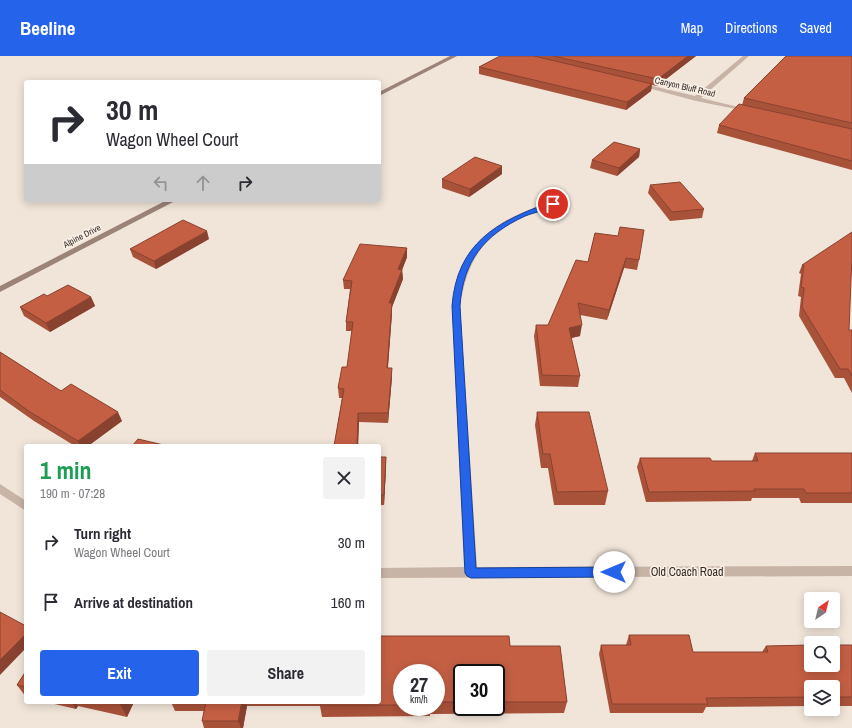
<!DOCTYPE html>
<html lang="en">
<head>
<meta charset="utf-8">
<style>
	:root { --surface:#fff; --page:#f2f2f3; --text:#2b2b33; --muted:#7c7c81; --accent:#2563eb }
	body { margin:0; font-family:"Archivo Narrow",sans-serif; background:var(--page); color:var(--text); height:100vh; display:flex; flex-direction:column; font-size:15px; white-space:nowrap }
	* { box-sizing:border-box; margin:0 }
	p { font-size:13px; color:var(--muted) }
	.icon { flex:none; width:22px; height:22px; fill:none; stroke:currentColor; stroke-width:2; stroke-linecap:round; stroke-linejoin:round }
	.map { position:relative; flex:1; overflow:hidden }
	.details { position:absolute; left:24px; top:388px; width:357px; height:260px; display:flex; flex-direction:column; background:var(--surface); border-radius:4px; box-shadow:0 2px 10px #0003 }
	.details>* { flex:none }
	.hud { position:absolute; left:24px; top:24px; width:357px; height:122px; border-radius:4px; box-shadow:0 2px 10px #0003; background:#fff; color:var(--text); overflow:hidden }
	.needle { width:26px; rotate:35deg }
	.tools { position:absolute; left:804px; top:536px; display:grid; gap:8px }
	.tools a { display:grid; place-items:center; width:36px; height:36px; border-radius:4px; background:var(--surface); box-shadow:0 2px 10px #0003; font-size:20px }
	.speed { position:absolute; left:393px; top:608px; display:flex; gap:8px; font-size:20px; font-weight:700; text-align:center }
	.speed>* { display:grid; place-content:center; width:52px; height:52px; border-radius:50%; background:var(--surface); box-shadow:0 2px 10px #0003; line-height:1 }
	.speed small { font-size:10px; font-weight:400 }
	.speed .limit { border:2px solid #111; border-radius:6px; background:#fff; color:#111 }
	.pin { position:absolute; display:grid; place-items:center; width:34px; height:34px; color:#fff; margin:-17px; border:2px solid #fff; border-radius:50%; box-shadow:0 1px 4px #0007 }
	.me { position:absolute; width:44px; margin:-22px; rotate:270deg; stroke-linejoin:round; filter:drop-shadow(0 0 3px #0008) }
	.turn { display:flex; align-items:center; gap:14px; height:84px; padding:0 16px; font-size:18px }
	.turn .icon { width:52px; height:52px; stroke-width:2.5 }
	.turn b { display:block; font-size:28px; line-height:34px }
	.lanes { display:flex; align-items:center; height:38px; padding:0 16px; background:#0003; justify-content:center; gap:20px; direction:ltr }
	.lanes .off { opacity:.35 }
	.round { display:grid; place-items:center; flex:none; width:42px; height:42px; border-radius:4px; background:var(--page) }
	.headline { display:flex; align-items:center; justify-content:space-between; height:68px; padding:0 16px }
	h1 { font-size:24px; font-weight:800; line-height:30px; color:#1e9e55 }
	.primary-button { display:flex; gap:8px; margin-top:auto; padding:8px 16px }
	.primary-button a { flex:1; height:46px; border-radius:4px; background:var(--accent); color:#fff; font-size:16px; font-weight:800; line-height:46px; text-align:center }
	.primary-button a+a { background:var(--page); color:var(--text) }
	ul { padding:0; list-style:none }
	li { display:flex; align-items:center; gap:12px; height:60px; padding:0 16px }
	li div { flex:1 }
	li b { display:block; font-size:15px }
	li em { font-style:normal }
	header { display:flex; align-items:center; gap:24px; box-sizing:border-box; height:56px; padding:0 20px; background:var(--accent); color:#fff }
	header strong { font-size:19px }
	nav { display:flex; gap:22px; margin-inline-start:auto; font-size:14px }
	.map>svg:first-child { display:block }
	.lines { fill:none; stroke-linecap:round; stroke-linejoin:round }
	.street { fill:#c8b4a6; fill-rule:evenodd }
	.secondary { fill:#9c8377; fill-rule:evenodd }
	.wall { fill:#a9523a; fill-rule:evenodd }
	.shaded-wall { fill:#894230 }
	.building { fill:#c45f44; stroke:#894230 }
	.route { fill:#2563eb; stroke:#184099 }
	.labels { text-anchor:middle; stroke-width:3.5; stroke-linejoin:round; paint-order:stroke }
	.far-street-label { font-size:9px; fill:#342b27; stroke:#f9efe5 }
	.near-street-label { font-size:12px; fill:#342b27; stroke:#f9efe5 }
</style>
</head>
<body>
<header>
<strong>Beeline</strong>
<nav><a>Map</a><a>Directions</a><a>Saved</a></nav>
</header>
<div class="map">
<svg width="852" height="672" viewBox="0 0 852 672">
	<rect width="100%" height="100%" fill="#f1e5d9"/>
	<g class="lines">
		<g class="street">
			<path d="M743,0H749L701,42L751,54V56L696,45L637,29L640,27L695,40Z"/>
			<path d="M562,142H568L569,144C561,151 544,153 534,157C486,176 468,200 460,250L477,511L852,510V520L379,522V512L464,511L452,250C464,179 498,163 562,142Z"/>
			<path d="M0,428L26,445V455L0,438Z"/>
		</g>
		<g class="secondary">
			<path d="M450,0H457L379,40V36Z"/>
			<path d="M167,144H177L0,236V230Z"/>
		</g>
	</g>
	<g class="wall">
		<path d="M500,0H696L657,30L652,29L651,35L626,54L479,18V11Z"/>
		<path d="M852,0V114L717,77L719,69L742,49L744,42Z"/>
		<path d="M640,93L639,101L617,120L590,112L592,104Z"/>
		<path d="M502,118L469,141L442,132V123Z"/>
		<path d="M650,129L704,153L702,162L670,165L648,137Z"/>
		<path d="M595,177L639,204L637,214L624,212L607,264L580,259V280L571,282L580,320L578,331L540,330L534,280L536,269H548L588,206Z"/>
		<path d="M209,183L156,213L133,201L130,193Z"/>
		<path d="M407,192V201L402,214L403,223L392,251V257L388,312L392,321L388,367L359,366L358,390H334L342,342H339L338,332L347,311L352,275H346V266L350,233H344L343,224Z"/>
		<path d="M851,208L849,274H852V337L844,322H835L799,260L801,241L798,240L801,218L799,217L802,209Z"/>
		<path d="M47,240L91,241L95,250L50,276L24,260L20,251Z"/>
		<path d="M0,296L61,335L122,365L88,390H75L34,365L0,341Z"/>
		<path d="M537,356L608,435L605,449H554L548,412H541L535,369Z"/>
		<path d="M755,397H852V447H801L799,442H752L751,445L646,446L637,411L640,402L712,405H752Z"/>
		<path d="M379,401L386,410L384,449H379Z"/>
		<path d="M629,579L693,596H762L766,590L852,589V650H833V631H811V650L706,651L703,657H610L599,598L601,589H626Z"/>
		<path d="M379,580H509L510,590H560L567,646L564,657L430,658V660L322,661L320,650H247L243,672H204L202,665L204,655H175L171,646H379ZM402,617H436V651H402ZM462,617H496V651H462Z"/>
		<path d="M26,615V641L17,629Z"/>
		<path d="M46,646H134L127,661L78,650L76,653Z"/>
	</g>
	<g class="shaded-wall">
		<path d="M688,0H696L657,30L658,23Z"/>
		<path d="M652,28L651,35L626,54L627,46Z"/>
		<path d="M640,93L639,101L617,120L619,112Z"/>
		<path d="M502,110V118L469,141L470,133Z"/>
		<path d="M207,175L209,183L156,213L154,205Z"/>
		<path d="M407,192V201L399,222L398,213Z"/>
		<path d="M626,202L624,212L607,264L609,254Z"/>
		<path d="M402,214L403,223L392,251V257L387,321V312L389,247Z"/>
		<path d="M91,241L95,250L50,276L46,267Z"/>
		<path d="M582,269L580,280L567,283L569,272Z"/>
		<path d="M392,312V321L388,367V357Z"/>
		<path d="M118,356L122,365L88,390H80L78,385Z"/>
		<path d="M358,357L359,366L358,390H357Z"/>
		<path d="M386,401V410L384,449V439Z"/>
		<path d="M26,578V592L0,619V604Z"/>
		<path d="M72,646H75L78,650L76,653Z"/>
		<path d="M121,646H134L127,661L120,648Z"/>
		<path d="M242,646H245L247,650L243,672H241L238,665Z"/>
	</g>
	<g class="building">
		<path d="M500,0H534L652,28L627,46L479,11Z"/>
		<path d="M553,0H688L658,23Z"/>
		<path d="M786,0H852V67L744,42Z"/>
		<path d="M739,48L852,73V105L719,69Z"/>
		<path d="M614,86L640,93L619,112L592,104Z"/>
		<path d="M475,101L502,110L470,133L442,123Z"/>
		<path d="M680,126L704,153L672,156L650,129Z"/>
		<path d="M183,164L207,175L154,205L130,193Z"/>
		<path d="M620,171L644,174L639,204L626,202L609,254L578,247L582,269L569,272L580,320L542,319L536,269H548L576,204L588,206L595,177L618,180Z"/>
		<path d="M852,176V200L849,274H852V320L848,313H840L802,251L804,232L801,231L804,209H802Z"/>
		<path d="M360,188L407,192L398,213L402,214L389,247H392L387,312H392L388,357H358L357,390H334L344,333L338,332L342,311H347L353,266H346L352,225L343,224Z"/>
		<path d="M68,229L91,241L46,267L20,251L44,238L47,240Z"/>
		<path d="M0,296L61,335L71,328L118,356L78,385L30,356L0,334Z"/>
		<path d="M537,356H589L608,435L557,436L550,398H543Z"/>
		<path d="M138,383L168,390H132Z"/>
		<path d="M755,397H852V437H806L804,433H754L755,435L649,436L640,402H710L712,405H758Z"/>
		<path d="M379,401H386L384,439H379Z"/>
		<path d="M0,556L26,570V578L0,604Z"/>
		<path d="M629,579H689L693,596H768L766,590L811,589V609H833V589H852V641H833V631H811V641L706,642L708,648H612L601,589H631Z"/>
		<path d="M379,580H509L510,590H560L567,646H496V617H462V646H436V617H402V649H320V646H379Z"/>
		<path d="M26,615V631L17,629Z"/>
		<path d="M109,646H121L120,648Z"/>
		<path d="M206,646H242L238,665H202Z"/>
	</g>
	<path class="route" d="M551,146L557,148C549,154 535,156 525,160C484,179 463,205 460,250L476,512L614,511L618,513L619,516L618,519L614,521L471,522L467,520L465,517L452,250C457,187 496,166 551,146Z"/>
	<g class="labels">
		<g class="far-street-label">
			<text transform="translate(685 31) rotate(13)" y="3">Canyon Bluff Road</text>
			<text transform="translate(82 180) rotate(-27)" y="3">Alpine Drive</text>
		</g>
		<g class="near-street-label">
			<text x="687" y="520">Old Coach Road</text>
		</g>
	</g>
</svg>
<div class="tools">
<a><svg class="needle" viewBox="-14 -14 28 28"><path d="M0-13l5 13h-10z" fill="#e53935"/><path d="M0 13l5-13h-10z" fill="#7c7c81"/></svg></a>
<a><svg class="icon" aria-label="search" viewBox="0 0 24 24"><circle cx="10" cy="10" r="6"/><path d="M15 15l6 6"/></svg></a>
<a><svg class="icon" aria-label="layers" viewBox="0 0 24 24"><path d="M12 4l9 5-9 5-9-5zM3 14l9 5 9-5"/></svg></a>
</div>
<div class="speed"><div>27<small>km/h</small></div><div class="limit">30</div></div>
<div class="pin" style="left:553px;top:148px;background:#d93025"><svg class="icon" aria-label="arrive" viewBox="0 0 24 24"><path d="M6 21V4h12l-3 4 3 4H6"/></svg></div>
<svg class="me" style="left:614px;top:516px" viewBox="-20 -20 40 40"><circle r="19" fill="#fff"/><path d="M0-13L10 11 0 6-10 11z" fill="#2563eb"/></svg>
<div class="hud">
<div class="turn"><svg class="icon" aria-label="right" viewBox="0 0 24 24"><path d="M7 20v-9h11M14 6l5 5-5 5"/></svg><div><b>30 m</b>Wagon Wheel Court</div></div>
<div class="lanes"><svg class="icon off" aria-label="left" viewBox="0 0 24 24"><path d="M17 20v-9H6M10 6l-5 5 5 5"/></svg><svg class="icon off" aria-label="ahead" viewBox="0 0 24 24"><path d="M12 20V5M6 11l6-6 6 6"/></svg><svg class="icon" aria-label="right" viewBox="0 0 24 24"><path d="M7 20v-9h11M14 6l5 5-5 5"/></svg></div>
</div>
<section class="details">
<div class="headline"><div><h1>1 min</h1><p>190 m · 07:28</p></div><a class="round"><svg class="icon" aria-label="close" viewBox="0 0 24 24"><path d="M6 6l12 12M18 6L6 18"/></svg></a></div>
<ul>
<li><svg class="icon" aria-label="right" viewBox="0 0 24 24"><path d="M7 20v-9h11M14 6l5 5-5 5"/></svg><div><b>Turn right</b><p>Wagon Wheel Court</p></div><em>30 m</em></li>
<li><svg class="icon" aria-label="arrive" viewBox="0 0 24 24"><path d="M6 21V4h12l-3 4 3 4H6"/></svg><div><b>Arrive at destination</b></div><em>160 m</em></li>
</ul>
<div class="primary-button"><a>Exit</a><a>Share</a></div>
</section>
</div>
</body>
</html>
